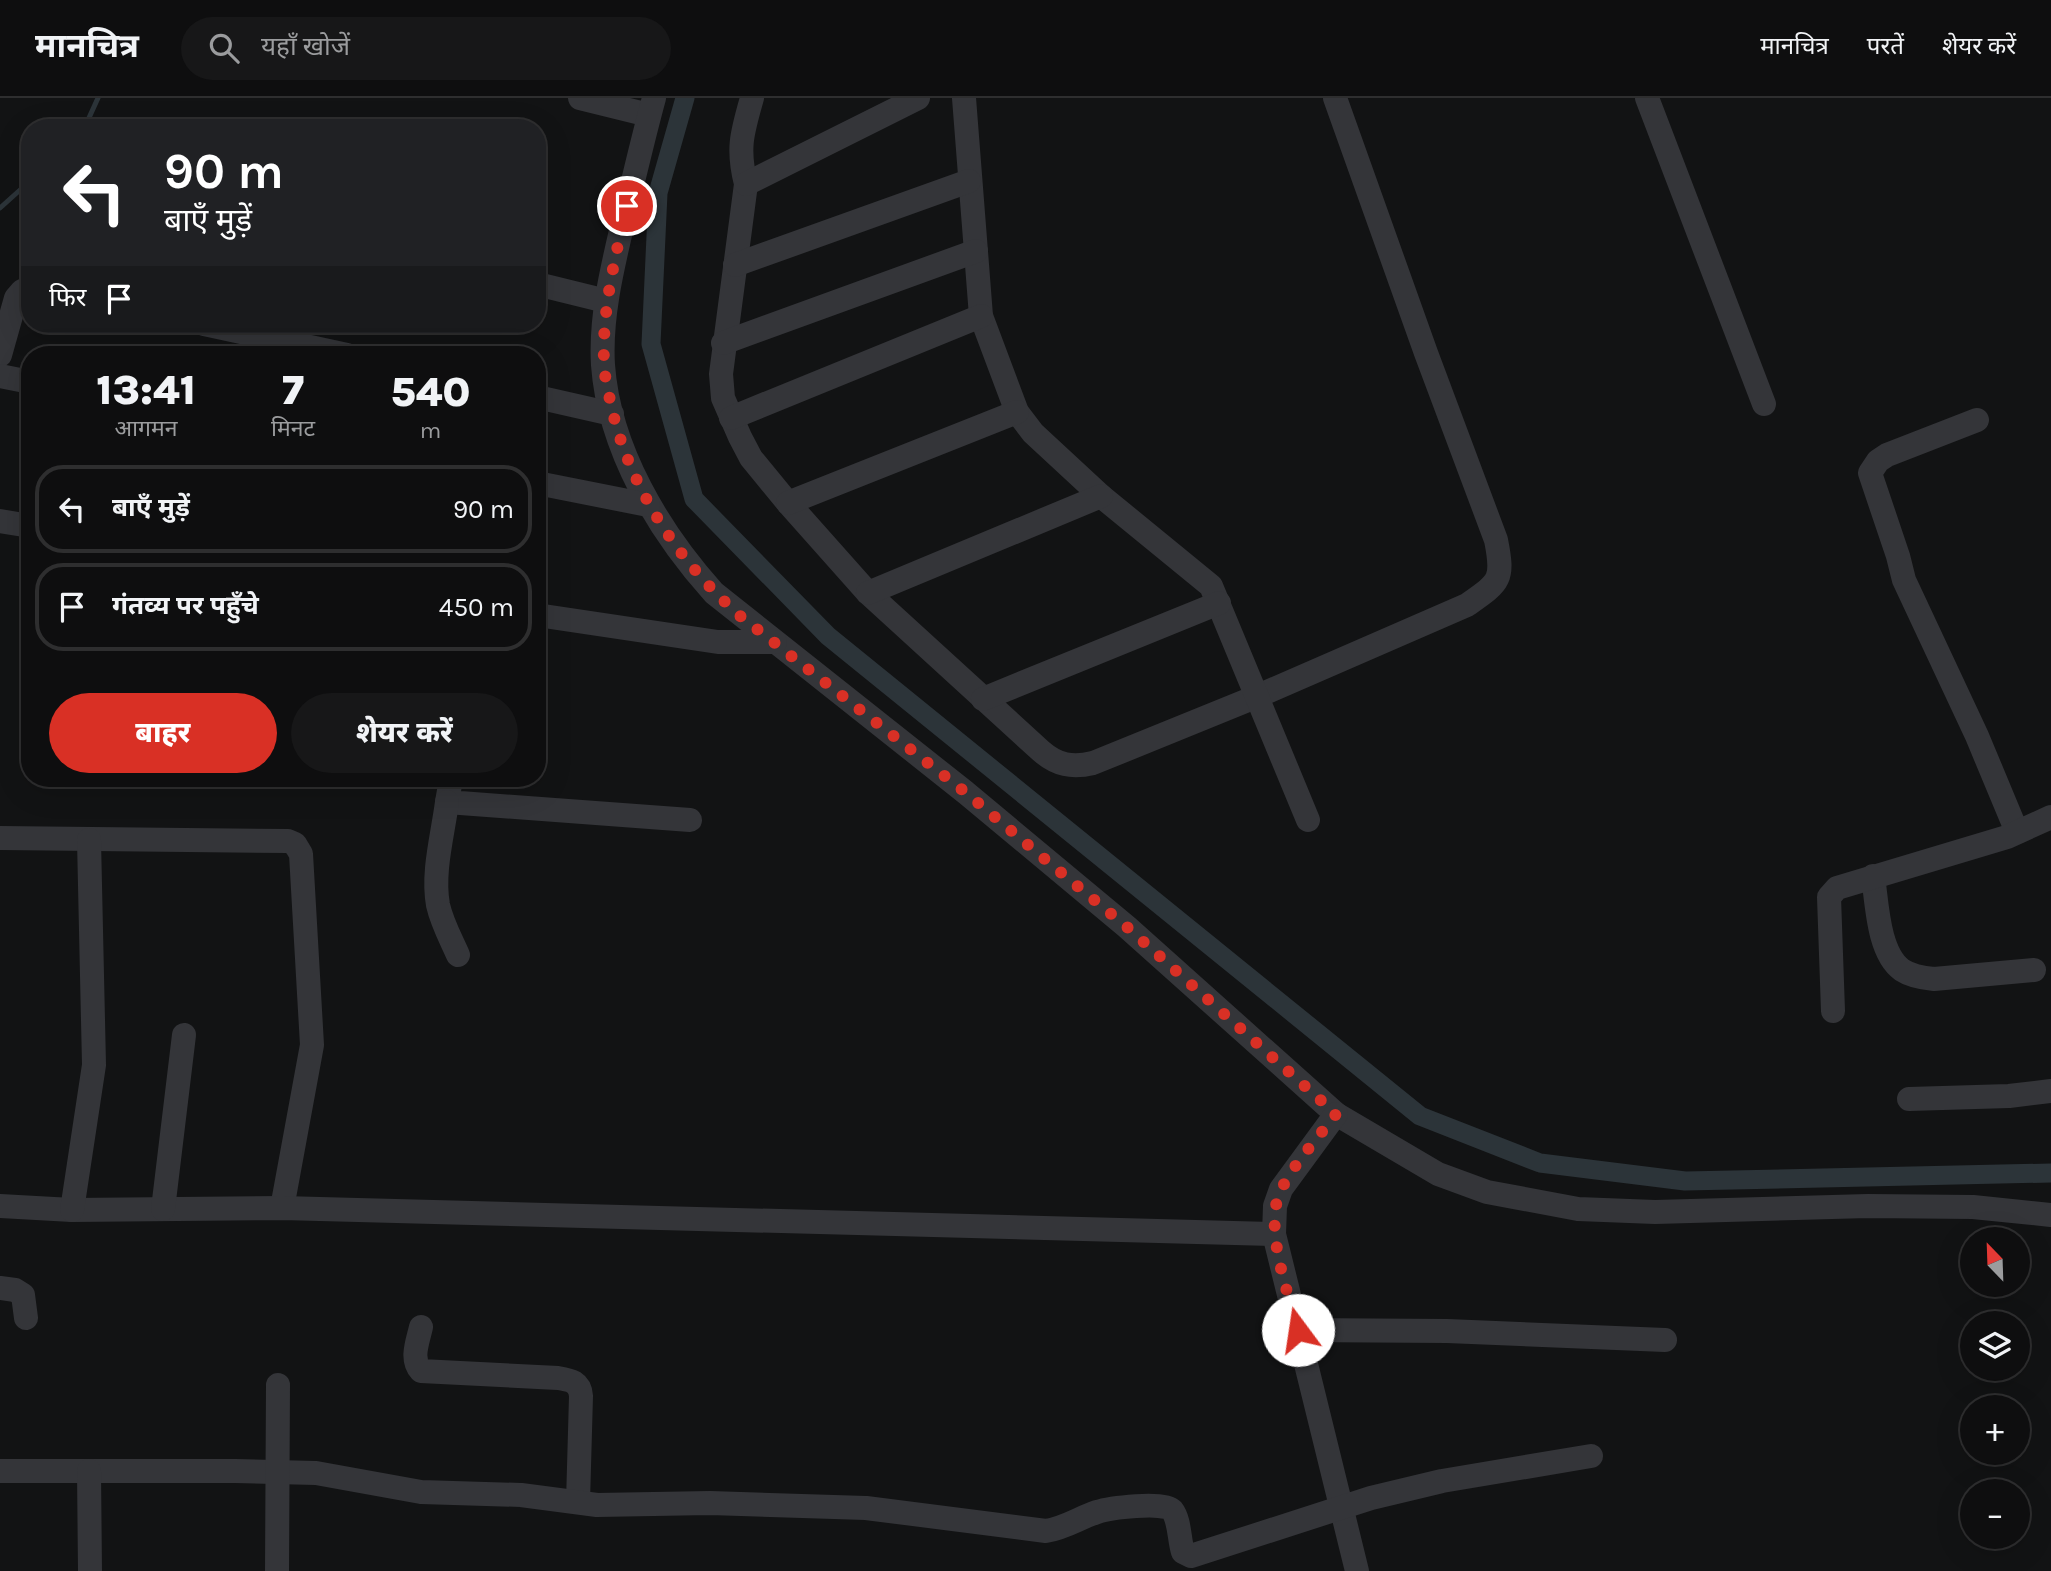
<!DOCTYPE html>
<html lang="hi">
<head>
<meta charset="utf-8">
<style>
	:root { --surface:#0e0e0f; --page:#171718; --text:#f1f3f6; --muted:#9b9c9e; --line:#2e2e2f; --accent:#d93025 }
	body { margin:0; font-family:Karla,"Noto Sans Devanagari",sans-serif; background:var(--page); color:var(--text); height:100vh; display:flex; flex-direction:column; font-size:26px; white-space:nowrap }
	* { box-sizing:border-box; margin:0 }
	p { font-size:23px; color:var(--muted) }
	.icon { flex:none; width:38px; height:38px; fill:none; stroke:currentColor; stroke-width:2; stroke-linecap:round; stroke-linejoin:round }
	.map { position:relative; flex:1; overflow:hidden }
	.panel { position:absolute; left:21px; top:248px; width:525px; height:441px; display:flex; flex-direction:column; background:var(--surface); border-radius:28px; box-shadow:0 7px 28px #0002,0 0 0 2px var(--line) }
	.panel>* { flex:none }
	.guide { position:absolute; left:21px; top:21px; width:525px; height:214px; border-radius:28px; box-shadow:0 7px 28px #0002,0 0 0 2px var(--line); background:#202124; color:#fff; overflow:hidden }
	.needle { width:46px; rotate:337deg }
	.tools { position:absolute; left:1960px; top:1129px; display:grid; gap:14px }
	.tools a { display:grid; place-items:center; width:70px; height:70px; border-radius:50%; background:var(--surface); box-shadow:0 7px 28px #0002,0 0 0 2px var(--line); font-size:35px }
	.pin { position:absolute; display:grid; place-items:center; width:60px; height:60px; color:#fff; margin:-30px; border:4px solid #fff; border-radius:50%; box-shadow:0 2px 7px #0007 }
	.me { position:absolute; width:77px; margin:-38px; rotate:346deg; stroke-linejoin:round; filter:drop-shadow(0 0 5px #0008) }
	.turn { display:flex; align-items:center; gap:24px; height:147px; padding:0 28px; font-size:32px }
	.turn .icon { width:91px; height:91px; stroke-width:2.5 }
	.turn b { display:block; font-size:49px; line-height:60px }
	.then { display:flex; align-items:center; height:66px; padding:0 28px; background:#0003; gap:14px; font-size:26px }
	.eta { display:flex; justify-content:space-evenly; align-items:center; height:119px; text-align:center }
	.eta b { font-size:42px; font-weight:800; line-height:49px }
	.action { display:flex; gap:14px; margin-top:auto; padding:14px 28px }
	.action a { flex:1; height:80px; border-radius:42px; background:var(--accent); color:#fff; font-size:28px; font-weight:800; line-height:80px; text-align:center }
	.action a+a { background:var(--page); color:var(--text) }
	ul { padding:0; list-style:none }
	li { display:flex; align-items:center; gap:21px; height:88px; margin:0 14px 10px; padding:0 14px; border:4px solid var(--line); border-radius:28px }
	li div { flex:1 }
	li b { display:block; font-size:26px }
	li em { font-style:normal }
	header { display:flex; align-items:center; gap:42px; box-sizing:border-box; height:98px; padding:0 35px; background:var(--surface); border-bottom:2px solid var(--line) }
	header strong { font-size:33px }
	nav { display:flex; gap:38px; margin-inline-start:auto; font-size:24px }
	.search { width:490px; height:63px; background:var(--page); display:flex; align-items:center; gap:18px; box-sizing:border-box; padding:0 24px; border-radius:38px; color:var(--muted); font-size:26px }
	.map>svg:first-child { display:block }
	.lines { fill:none; stroke-linecap:round; stroke-linejoin:round }
	.stream { stroke:#2c3439; stroke-width:5 }
	.canal { stroke:#2c3439; stroke-width:19 }
	.minor { stroke:#343539; stroke-width:24 }
	.route { stroke:#d93025; stroke-width:12; stroke-dasharray:0 21.6 }
</style>
</head>
<body>
<header>
<strong>मानचित्र</strong>
<div class="search"><svg class="icon" aria-label="search" viewBox="0 0 24 24"><circle cx="10" cy="10" r="6"/><path d="M15 15l6 6"/></svg>यहाँ खोजें</div>
<nav><a>मानचित्र</a><a>परतें</a><a>शेयर करें</a></nav>
</header>
<div class="map">
<svg width="2051" height="1473" viewBox="0 0 2051 1473">
	<rect width="100%" height="100%" fill="#121314"/>
	<g class="lines">
		<g class="stream">
			<path d="M81,30L88,22L98,0"/>
			<path d="M0,110L30,83"/>
		</g>
		<path class="canal" d="M685,0L658,95L651,246L694,401L828,538L1420,1018L1540,1065L1685,1083L2051,1075"/>
		<g class="minor">
			<path d="M580,0L649,17"/>
			<path d="M654,0C643,40 634,80 624,120C613,167 600,218 603,267C609,351 659,434 714,495L965,694L1127,829L1336,1016L1438,1076L1487,1094L1578,1111L1655,1114L1868,1108L1973,1109L2051,1117"/>
			<path d="M752,0C742,35 737,51 746,86L721,276L723,300L740,339L751,360L788,405L868,495L1041,653C1057,667 1072,670 1093,665L1258,598L1467,507C1500,484 1504,482 1496,442L1426,255L1335,0"/>
			<path d="M964,0L981,218L1017,314L1033,335L1101,398L1211,488L1308,722"/>
			<path d="M1647,0L1764,306"/>
			<path d="M746,86L918,0"/>
			<path d="M735,167L969,83"/>
			<path d="M537,186L606,203"/>
			<path d="M204,226L347,257"/>
			<path d="M723,245L976,153"/>
			<path d="M0,257L16,200L22,193L30,190"/>
			<path d="M0,278L30,284"/>
			<path d="M537,299L612,316"/>
			<path d="M731,320L981,218"/>
			<path d="M1977,322L1887,357L1878,363L1870,375L1898,458L1904,482L1977,638L2017,734"/>
			<path d="M537,385L648,407"/>
			<path d="M788,405L1017,314"/>
			<path d="M0,423L30,428"/>
			<path d="M868,495L1101,398"/>
			<path d="M537,517L718,544H775"/>
			<path d="M983,601L1219,505"/>
			<path d="M451,681L447,704L690,722"/>
			<path d="M447,704C443,736 432,774 438,807C442,825 451,841 458,857"/>
			<path d="M0,740L288,743L295,746L301,756L312,947L282,1110"/>
			<path d="M1873,778C1877,805 1878,855 1902,872C1911,878 1923,880 1934,881L2034,872"/>
			<path d="M1833,913L1829,799L1837,790L2007,739L2051,719"/>
			<path d="M1909,1001L2009,998L2051,993"/>
			<path d="M1336,1016L1281,1091L1275,1108L1274,1136L1357,1473"/>
			<path d="M0,1108L72,1112L282,1110L1274,1136"/>
			<path d="M163,1111L184,937"/>
			<path d="M72,1112L94,967L89,742"/>
			<path d="M0,1190L15,1192L23,1197L26,1220"/>
			<path d="M421,1229C418,1243 410,1261 421,1273L558,1280C571,1282 580,1284 581,1298L578,1404"/>
			<path d="M1298,1232L1447,1233L1665,1242"/>
			<path d="M0,1373H235L316,1375L421,1394L521,1397L597,1407L710,1405L866,1410L1046,1433C1065,1430 1079,1420 1097,1414C1109,1410 1164,1403 1172,1412C1180,1422 1179,1442 1183,1454L1191,1458L1371,1400L1442,1383L1591,1358"/>
			<path d="M89,1373L90,1473"/>
			<path d="M277,1473L278,1287"/>
		</g>
	</g>
	<g class="lines">
		<path class="route" d="M627,108C615,160 602,211 604,265C604,276 607,286 609,297C625,382 674,459 739,517L965,694L1046,762L1127,829L1336,1016C1318,1040 1296,1063 1282,1090C1262,1126 1288,1194 1298,1232"/>
	</g>
</svg>
<div class="tools">
<a><svg class="needle" viewBox="-14 -14 28 28"><path d="M0-13l5 13h-10z" fill="#e53935"/><path d="M0 13l5-13h-10z" fill="#9b9c9e"/></svg></a>
<a><svg class="icon" aria-label="layers" viewBox="0 0 24 24"><path d="M12 4l9 5-9 5-9-5zM3 14l9 5 9-5"/></svg></a>
<a>+</a>
<a>−</a>
</div>
<div class="pin" style="left:627px;top:108px;background:#d93025"><svg class="icon" aria-label="arrive" viewBox="0 0 24 24"><path d="M6 21V4h12l-3 4 3 4H6"/></svg></div>
<svg class="me" style="left:1298px;top:1232px" viewBox="-20 -20 40 40"><circle r="19" fill="#fff"/><path d="M0-13L10 11 0 6-10 11z" fill="#d93025"/></svg>
<div class="guide">
<div class="turn"><svg class="icon" aria-label="left" viewBox="0 0 24 24"><path d="M17 20v-9H6M10 6l-5 5 5 5"/></svg><div><b>90 m</b>बाएँ मुड़ें</div></div>
<div class="then">फिर<svg class="icon" aria-label="arrive" viewBox="0 0 24 24"><path d="M6 21V4h12l-3 4 3 4H6"/></svg></div>
</div>
<section class="panel">
<div class="eta">
<div><b>13:41</b><p>आगमन</p></div>
<div><b>7</b><p>मिनट</p></div>
<div><b>540</b><p>m</p></div>
</div>
<ul>
<li><svg class="icon" aria-label="left" viewBox="0 0 24 24"><path d="M17 20v-9H6M10 6l-5 5 5 5"/></svg><div><b>बाएँ मुड़ें</b></div><em>90 m</em></li>
<li><svg class="icon" aria-label="arrive" viewBox="0 0 24 24"><path d="M6 21V4h12l-3 4 3 4H6"/></svg><div><b>गंतव्य पर पहुँचे</b></div><em>450 m</em></li>
</ul>
<div class="action"><a>बाहर</a><a>शेयर करें</a></div>
</section>
</div>
</body>
</html>
